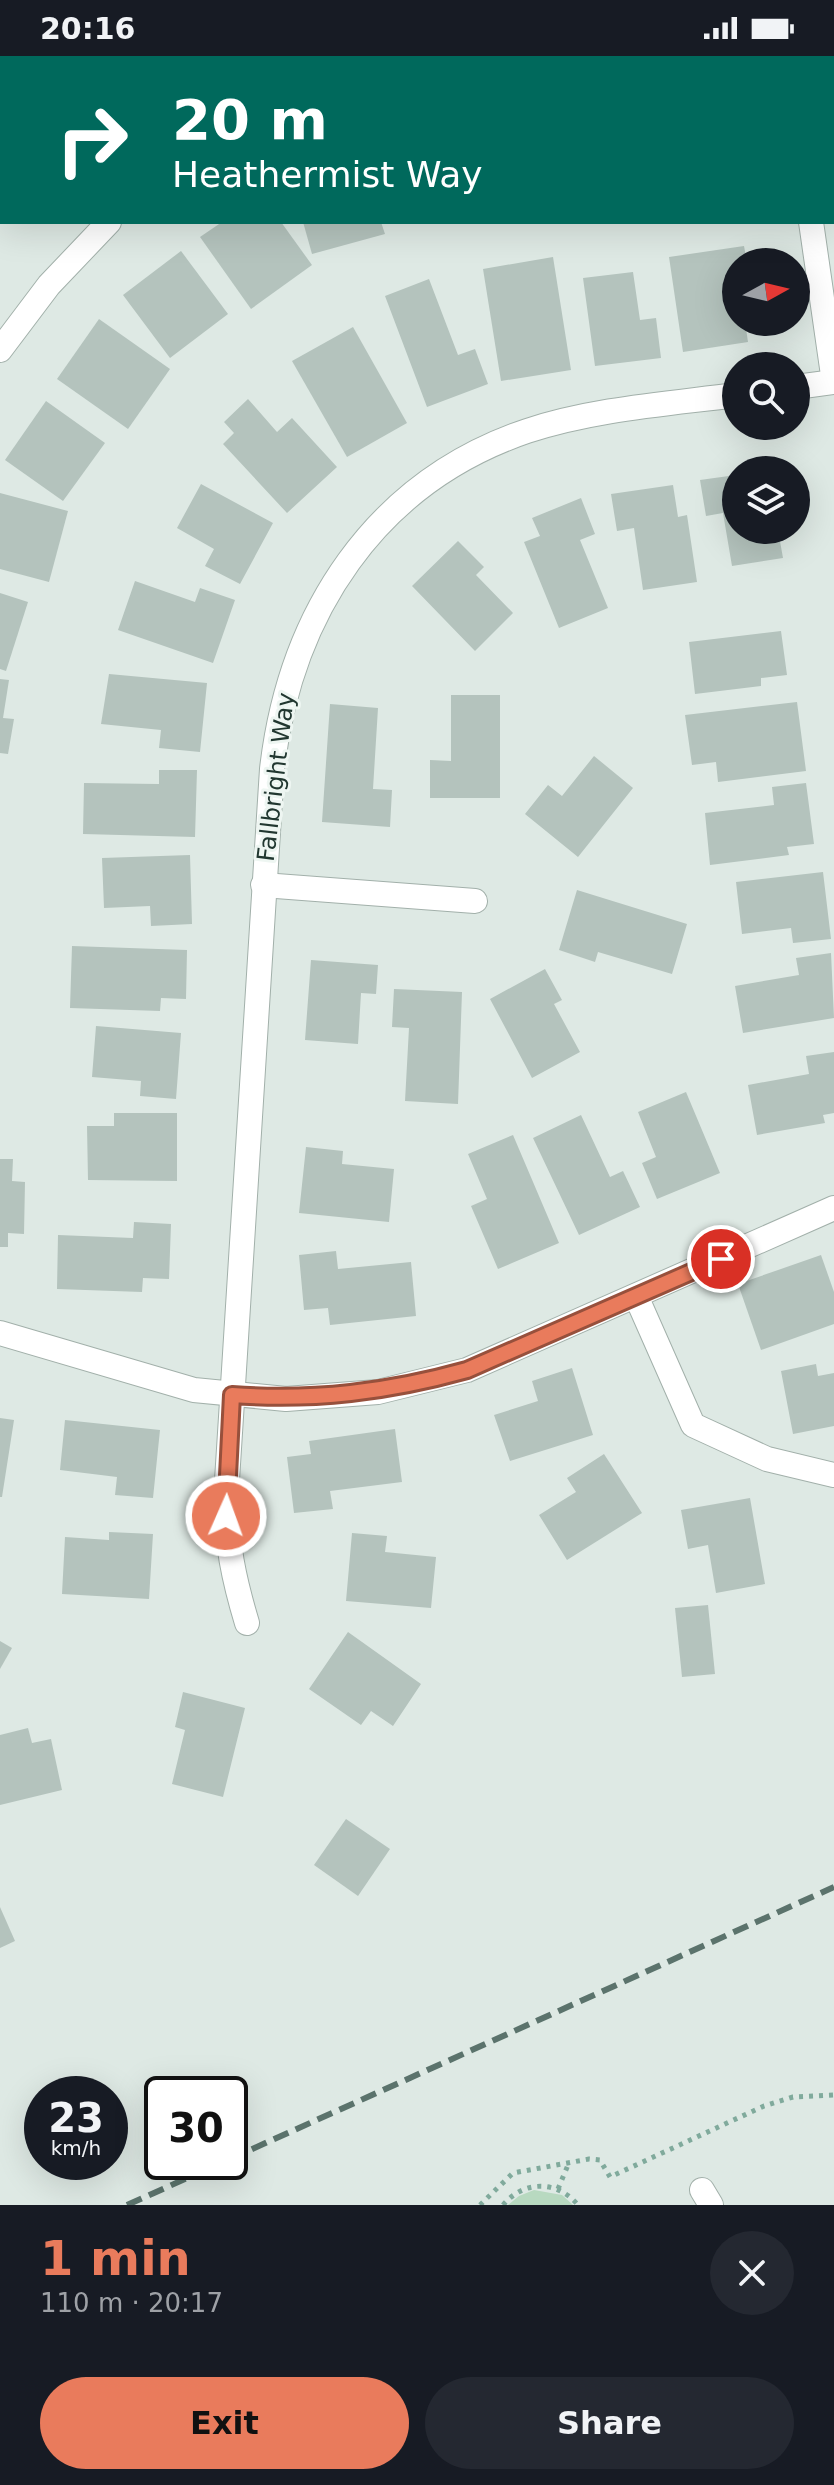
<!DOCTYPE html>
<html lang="en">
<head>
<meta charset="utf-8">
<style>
	:root { --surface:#171b24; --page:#242831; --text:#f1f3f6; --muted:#9ea1a6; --accent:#e97b5c }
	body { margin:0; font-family:"DejaVu Sans",sans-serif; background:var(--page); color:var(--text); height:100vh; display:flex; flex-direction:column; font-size:30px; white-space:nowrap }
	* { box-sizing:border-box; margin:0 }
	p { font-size:26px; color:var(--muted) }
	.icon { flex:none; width:44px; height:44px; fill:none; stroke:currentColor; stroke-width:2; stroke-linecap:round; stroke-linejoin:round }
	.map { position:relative; height:2149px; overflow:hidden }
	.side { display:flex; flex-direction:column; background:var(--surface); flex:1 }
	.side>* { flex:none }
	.guide { position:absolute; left:0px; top:0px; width:834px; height:168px; box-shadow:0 8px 32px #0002; background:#00695c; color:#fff; overflow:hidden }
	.needle { width:52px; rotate:82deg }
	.fabs { position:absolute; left:722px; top:192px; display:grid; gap:16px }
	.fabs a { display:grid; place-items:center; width:88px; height:88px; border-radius:50%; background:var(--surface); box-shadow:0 8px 32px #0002; font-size:40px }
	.speed { position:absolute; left:24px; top:2020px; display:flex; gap:16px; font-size:40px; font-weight:700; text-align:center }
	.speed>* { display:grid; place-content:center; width:104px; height:104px; border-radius:50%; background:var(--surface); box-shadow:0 8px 32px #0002; line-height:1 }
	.speed small { font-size:20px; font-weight:400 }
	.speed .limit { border:4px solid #111; border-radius:12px; background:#fff; color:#111 }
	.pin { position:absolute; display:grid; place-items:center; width:68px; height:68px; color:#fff; margin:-34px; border:4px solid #fff; border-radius:50%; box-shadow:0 2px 8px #0007 }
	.me { position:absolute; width:88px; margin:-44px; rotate:2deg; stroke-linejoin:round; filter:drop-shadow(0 0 6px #0008) }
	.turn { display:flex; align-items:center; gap:28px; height:168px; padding:0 40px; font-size:36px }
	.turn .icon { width:104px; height:104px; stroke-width:2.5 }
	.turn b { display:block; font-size:56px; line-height:68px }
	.round { display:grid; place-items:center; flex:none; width:84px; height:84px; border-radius:42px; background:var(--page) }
	.summary { display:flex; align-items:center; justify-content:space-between; height:136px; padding:0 40px }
	h1 { font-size:48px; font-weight:700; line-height:60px; color:var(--accent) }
	.action { display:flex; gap:16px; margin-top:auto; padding:16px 40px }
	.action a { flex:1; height:92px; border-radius:48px; background:var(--accent); color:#111; font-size:32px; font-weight:700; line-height:92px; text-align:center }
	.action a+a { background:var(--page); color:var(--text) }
	.status { display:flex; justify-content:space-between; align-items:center; height:56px; padding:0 40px; background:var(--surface); direction:ltr }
	.status svg { height:22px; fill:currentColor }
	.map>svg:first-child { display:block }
	.green { fill:#b8d9c0 }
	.building { fill:#b4c3bd }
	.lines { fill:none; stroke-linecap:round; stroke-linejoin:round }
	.minor-casing { stroke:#a2b0aa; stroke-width:26 }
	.path { stroke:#80aa9c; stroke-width:5; stroke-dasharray:4 6; stroke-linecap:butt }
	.minor { stroke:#fff; stroke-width:24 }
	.rail { stroke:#5b736c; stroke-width:6; stroke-dasharray:16 8; stroke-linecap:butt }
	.route-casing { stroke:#97503c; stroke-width:20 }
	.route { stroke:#e97b5c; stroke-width:14 }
	.labels { text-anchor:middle; stroke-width:6; stroke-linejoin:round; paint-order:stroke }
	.street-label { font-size:24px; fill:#213730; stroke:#eef6f2 }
</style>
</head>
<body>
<div class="status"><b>20:16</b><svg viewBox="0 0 49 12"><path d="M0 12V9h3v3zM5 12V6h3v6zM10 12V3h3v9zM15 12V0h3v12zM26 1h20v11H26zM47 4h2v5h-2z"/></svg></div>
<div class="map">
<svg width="834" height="2149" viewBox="0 0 834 2149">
	<rect width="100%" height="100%" fill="#dee9e4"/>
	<path class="green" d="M534,2134L562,2139L573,2149H508L519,2140Z"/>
	<g class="building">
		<path d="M222,166H281L312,209L251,253L200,181Z"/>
		<path d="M303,166H381L385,178L312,198Z"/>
		<path d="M744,190L747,206H736V266H745L748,286L683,296L669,201Z"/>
		<path d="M181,195L228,258L170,302L123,239Z"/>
		<path d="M553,201L571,314L501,325L483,213Z"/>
		<path d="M633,216L640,264L656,262L661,302L595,310L583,222Z"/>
		<path d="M429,223L458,299L475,293L488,328L427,351L385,240Z"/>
		<path d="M99,263L170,313L128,373L57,323Z"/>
		<path d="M353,271L407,367L347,401L292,305Z"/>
		<path d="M248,343L277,376L292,362L337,411L287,457L223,388L234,377L224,366Z"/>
		<path d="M46,345L105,387L63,445L5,404Z"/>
		<path d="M736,419V474H778L783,502L732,510L723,457L706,460L700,424Z"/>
		<path d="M201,428L273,467L240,528L205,510L214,493L177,472Z"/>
		<path d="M673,429L678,461L687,459L697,526L643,534L634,472L617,475L611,438Z"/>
		<path d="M0,437L68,455L49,526L0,513Z"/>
		<path d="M581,442L595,478L580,484L608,552L559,572L524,486L540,480L532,462Z"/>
		<path d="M458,485L484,511L476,519L513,557L475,595L412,530Z"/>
		<path d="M135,525L195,546L200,532L235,544L213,607L118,574Z"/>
		<path d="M0,537L28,546L6,615L0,613Z"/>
		<path d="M781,575L787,619L761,622V630L695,638L689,586Z"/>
		<path d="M109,618L207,627L200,696L159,692L161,674L101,668Z"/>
		<path d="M0,623L9,624L3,662L14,663L8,698L0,697Z"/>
		<path d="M451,639H500V742H430V704L451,705Z"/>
		<path d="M797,646L806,715L718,726L716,706L692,709L685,659Z"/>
		<path d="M330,648L378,652L373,733L392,734L390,771L322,766Z"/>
		<path d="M594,700L633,732L578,801L525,758L548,729L562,740Z"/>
		<path d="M159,714H197L195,781L83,778L84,727L159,728Z"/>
		<path d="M806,727L814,788L787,791L789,799L710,809L705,757L774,749L772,731Z"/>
		<path d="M190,799L192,868L151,870L150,850L104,852L102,802Z"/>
		<path d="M823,816L831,883L793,887L791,872L742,878L736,826Z"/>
		<path d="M577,834L687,868L672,918L598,896L595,906L559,894Z"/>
		<path d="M72,890L187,894L186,943L161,942L160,955L70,952Z"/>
		<path d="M831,897L834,962L743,977L735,930L799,919L796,902Z"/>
		<path d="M311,904L378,909L376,938L361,937L358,988L305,984Z"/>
		<path d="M545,913L562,944L554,948L580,996L532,1022L490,943Z"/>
		<path d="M394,933L462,936L458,1048L405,1045L409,972L392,971Z"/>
		<path d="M96,970L181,977L176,1043L140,1040L141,1025L92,1021Z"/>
		<path d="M834,996V1057L823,1059L825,1067L757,1079L748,1029L809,1018L806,1000Z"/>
		<path d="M686,1036L720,1117L657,1143L642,1107L656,1101L638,1056Z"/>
		<path d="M114,1057H177V1125L88,1124L87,1070H114Z"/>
		<path d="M581,1059L610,1121L623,1115L640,1151L579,1179L533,1082Z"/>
		<path d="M513,1079L559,1187L498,1213L471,1150L487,1143L468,1098Z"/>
		<path d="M306,1091L343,1095L342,1108L394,1113L389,1166L299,1157Z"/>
		<path d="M0,1103H13L12,1125L25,1126L24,1178L8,1177V1191H0Z"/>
		<path d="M134,1166L171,1168L169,1223L143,1222L142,1236L57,1233L58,1179L133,1182Z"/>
		<path d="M336,1195L338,1213L411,1206L416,1260L330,1269L328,1252L304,1254L299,1199Z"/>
		<path d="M821,1199L834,1236V1268L761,1294L738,1228Z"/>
		<path d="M816,1308L818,1320L834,1317V1370L793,1378L781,1315Z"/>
		<path d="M572,1312L593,1379L510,1405L494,1359L538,1345L532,1325Z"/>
		<path d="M0,1362L14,1364L2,1441H0Z"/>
		<path d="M65,1364L160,1374L153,1442L115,1439L117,1421L60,1414Z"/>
		<path d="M395,1373L402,1426L330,1435L333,1453L294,1457L287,1401L311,1398L309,1385Z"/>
		<path d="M604,1398L642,1457L567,1504L539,1459L576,1436L567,1422Z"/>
		<path d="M750,1442L765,1528L716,1537L708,1489L688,1493L681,1454Z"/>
		<path d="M109,1476L153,1478L149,1543L62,1538L65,1481L109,1484Z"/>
		<path d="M352,1477L387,1480L385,1496L436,1501L431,1552L346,1545Z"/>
		<path d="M708,1549L715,1618L682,1621L675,1552Z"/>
		<path d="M348,1576L421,1628L393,1670L371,1655L361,1669L309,1633Z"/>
		<path d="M0,1585L12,1592L0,1613Z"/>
		<path d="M183,1636L245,1652L223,1741L172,1728L185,1674L175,1671Z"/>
		<path d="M28,1672L32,1687L51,1683L62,1734L0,1749V1679Z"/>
		<path d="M346,1763L390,1793L358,1840L314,1809Z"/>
		<path d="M0,1851L15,1885L0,1892Z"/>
	</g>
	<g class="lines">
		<defs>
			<g id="minor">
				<path d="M331,0L332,2"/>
				<path d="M786,0L787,2"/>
				<path d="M384,2L389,0"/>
				<path d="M811,166L834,326"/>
				<path d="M0,294L49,229L109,166"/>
				<path d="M796,331L834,326"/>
				<path d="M263,829L475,845"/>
				<path d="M636,1240L693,1369L767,1403L834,1419"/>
				<path d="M0,1277L194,1334L286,1343L378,1336L467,1314L834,1152"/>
				<path d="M247,1567C234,1524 226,1486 226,1440L272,713C290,558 374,427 527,375C594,353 667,348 736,339"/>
				<path d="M702,2134L711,2149"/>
			</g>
		</defs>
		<use href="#minor" class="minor-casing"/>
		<g class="path">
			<path d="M558,2133L568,2109"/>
			<path d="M480,2149L513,2117L589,2103L600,2104L610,2121L764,2050L793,2041L834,2039"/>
			<path d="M503,2149C524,2124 557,2124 578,2149"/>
		</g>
		<use href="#minor" class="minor"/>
		<g class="rail">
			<path d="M230,2103L834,1831"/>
			<path d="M127,2149L223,2106"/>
		</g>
	</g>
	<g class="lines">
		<defs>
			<path id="route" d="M226,1460L232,1339C314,1345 388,1336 467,1314L721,1203"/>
		</defs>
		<use href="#route" class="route-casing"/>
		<use href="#route" class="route"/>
	</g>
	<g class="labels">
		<g class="street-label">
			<text transform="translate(276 721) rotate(-83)" y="8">Fallbright Way</text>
		</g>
	</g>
</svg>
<div class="fabs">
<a><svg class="needle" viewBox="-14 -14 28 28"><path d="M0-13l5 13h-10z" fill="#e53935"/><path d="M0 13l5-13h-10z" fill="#9ea1a6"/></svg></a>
<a><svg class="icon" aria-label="search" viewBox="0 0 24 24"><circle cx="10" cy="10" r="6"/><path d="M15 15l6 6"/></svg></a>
<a><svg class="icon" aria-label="layers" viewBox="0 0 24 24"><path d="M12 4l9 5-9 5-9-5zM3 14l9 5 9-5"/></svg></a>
</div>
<div class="speed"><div>23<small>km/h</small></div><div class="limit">30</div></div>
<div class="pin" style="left:721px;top:1203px;background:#d93025"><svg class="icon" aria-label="arrive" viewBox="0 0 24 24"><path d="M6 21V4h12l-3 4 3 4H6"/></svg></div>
<svg class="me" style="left:226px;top:1460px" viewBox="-20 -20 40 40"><circle r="17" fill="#e97b5c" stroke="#fff" stroke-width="3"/><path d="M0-11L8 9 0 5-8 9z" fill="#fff"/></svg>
<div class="guide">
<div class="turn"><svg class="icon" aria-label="right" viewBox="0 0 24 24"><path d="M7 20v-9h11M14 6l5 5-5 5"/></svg><div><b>20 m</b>Heathermist Way</div></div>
</div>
</div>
<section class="side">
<div class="summary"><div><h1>1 min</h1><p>110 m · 20:17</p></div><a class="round"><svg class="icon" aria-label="close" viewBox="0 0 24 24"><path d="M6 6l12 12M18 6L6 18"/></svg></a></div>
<div class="action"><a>Exit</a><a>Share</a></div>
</section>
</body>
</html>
